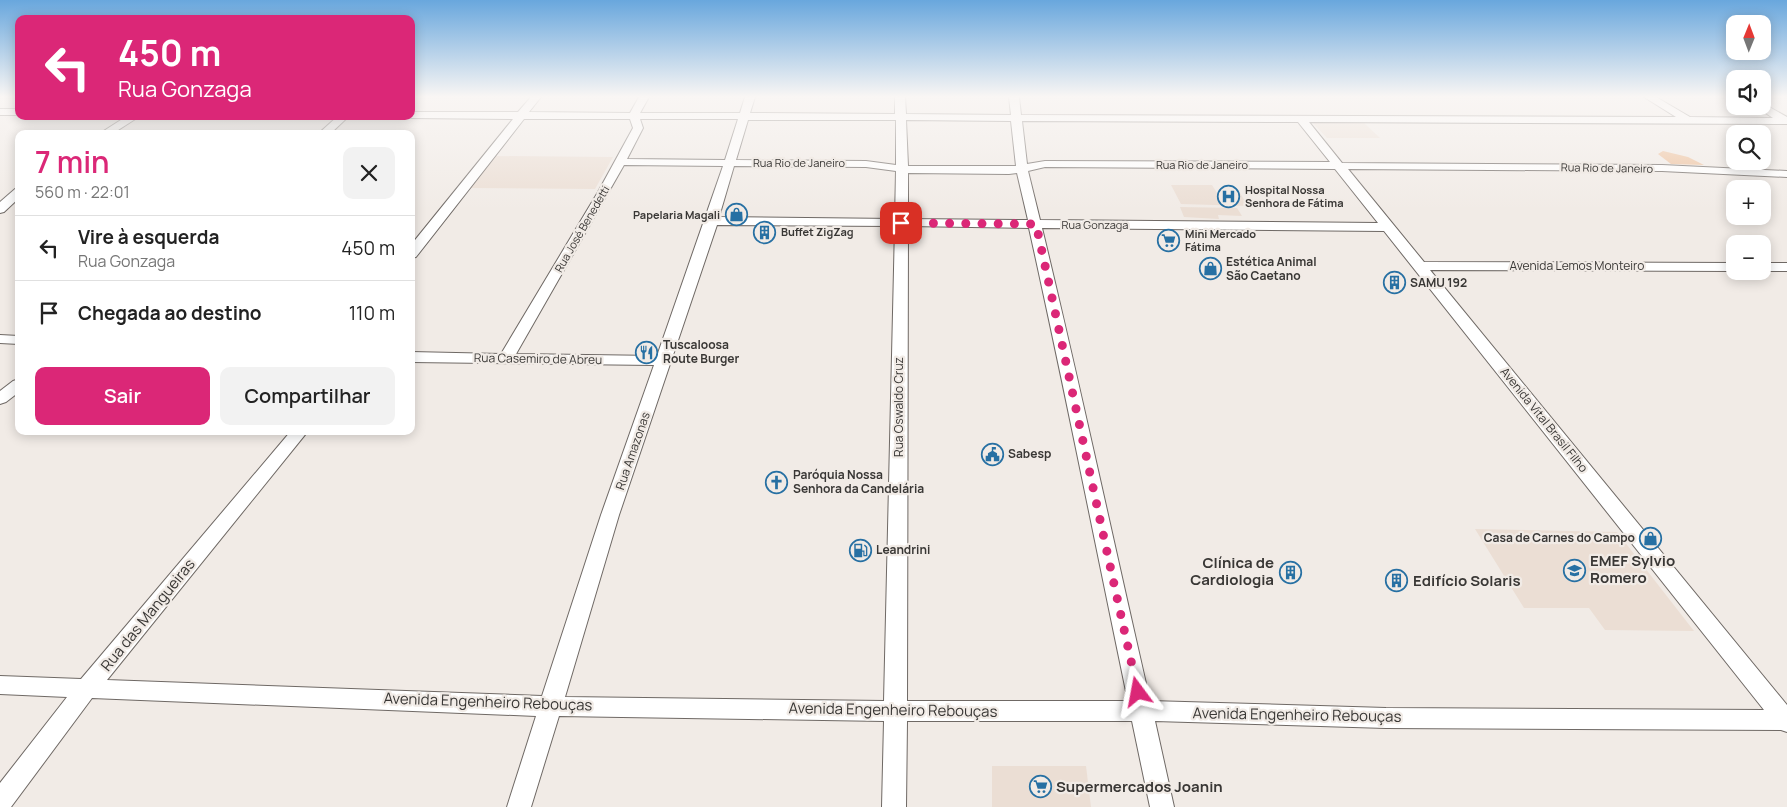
<!DOCTYPE html>
<html lang="pt">
<head>
<meta charset="utf-8">
<style>
	:root { --surface:#fff; --page:#f2f2f2; --text:#222; --muted:#767676; --line:#e0e0e0; --accent:#db2777 }
	body { margin:0; font-family:Manrope,sans-serif; background:var(--page); color:var(--text); height:100vh; display:flex; flex-direction:column; font-size:19px; white-space:nowrap }
	* { box-sizing:border-box; margin:0 }
	p { font-size:16px; color:var(--muted) }
	.icon { flex:none; width:28px; height:28px; fill:none; stroke:currentColor; stroke-width:2; stroke-linecap:round; stroke-linejoin:round }
	.map { position:relative; flex:1; overflow:hidden }
	.drawer { position:absolute; left:15px; top:130px; width:400px; height:305px; display:flex; flex-direction:column; background:var(--surface); border-radius:10px; box-shadow:0 2px 12px #0003 }
	.drawer>* { flex:none }
	.banner { position:absolute; left:15px; top:15px; width:400px; height:105px; border-radius:10px; box-shadow:0 2px 12px #0003; background:#db2777; color:#fff; overflow:hidden }
	.needle { width:32px; rotate:1deg }
	.controls { position:absolute; left:1726px; top:15px; display:grid; gap:10px }
	.controls a { display:grid; place-items:center; width:45px; height:45px; border-radius:10px; background:var(--surface); box-shadow:0 2px 12px #0003; font-size:25px }
	.pin { position:absolute; display:grid; place-items:center; width:42px; height:42px; color:#fff; margin:-21px; border-radius:10px; box-shadow:0 2px 8px #0006 }
	.me { position:absolute; width:55px; margin:-28px; rotate:347deg; stroke-linejoin:round; filter:drop-shadow(0 0 4px #0008) }
	.turn { display:flex; align-items:center; gap:18px; height:105px; padding:0 20px; font-size:22px }
	.turn .icon { width:65px; height:65px; stroke-width:2.5 }
	.turn b { display:block; font-size:35px; line-height:42px }
	.round { display:grid; place-items:center; flex:none; width:52px; height:52px; border-radius:10px; background:var(--page) }
	.head { display:flex; align-items:center; justify-content:space-between; height:85px; padding:0 20px }
	h1 { font-size:30px; font-weight:600; line-height:38px; color:var(--accent) }
	.cta { display:flex; gap:10px; margin-top:auto; padding:10px 20px }
	.cta a { flex:1; height:58px; border-radius:10px; background:var(--accent); color:#fff; font-size:20px; font-weight:600; line-height:58px; text-align:center }
	.cta a+a { background:var(--page); color:var(--text) }
	ul { padding:0; list-style:none }
	li { display:flex; align-items:center; gap:15px; height:65px; padding:0 20px; border-top:1px solid var(--line) }
	li div { flex:1 }
	li b { display:block; font-size:19px }
	li em { font-style:normal }
	.map>svg:first-child { display:block }
	.built { fill:#ebded4 }
	.green { fill:#edc09b }
	.lines { fill:none; stroke-linecap:round; stroke-linejoin:round }
	.secondary-casing { stroke:#6f6965; stroke-width:2 }
	.secondary { fill:#fff; fill-rule:evenodd }
	.route { stroke:#db2777; stroke-width:9; stroke-dasharray:0 16.2 }
	.labels { text-anchor:middle; stroke-width:4.5; stroke-linejoin:round; paint-order:stroke }
	.far-street-label { font-size:11px; fill:#393735; stroke:#f1ebe6 }
	.far-poi-label { font-size:11px; font-weight:bold; fill:#393735; stroke:#f1ebe6; text-anchor:start }
	.poi-label { font-size:12px; font-weight:bold; fill:#393735; stroke:#f1ebe6; text-anchor:start }
	.street-label { font-size:12px; fill:#393735; stroke:#f1ebe6 }
	.near-poi-label { font-size:15px; font-weight:bold; fill:#393735; stroke:#f1ebe6; text-anchor:start }
	.near-street-label { font-size:15px; fill:#393735; stroke:#f1ebe6 }
</style>
</head>
<body>
<div class="map">
<svg width="1787" height="807" viewBox="0 0 1787 807">
	<rect width="100%" height="100%" fill="#f1ebe6"/>
	<g class="built">
		<path d="M1313,123H1364L1380,138H1327Z"/>
		<path d="M494,156L613,157L595,189L467,188Z"/>
		<path d="M1171,185H1212L1217,193H1240L1248,206L1181,204Z"/>
		<path d="M1180,207L1237,208L1242,216L1218,215L1219,219L1184,217Z"/>
		<path d="M1475,529L1617,532L1694,631L1605,630L1589,608H1524Z"/>
		<path d="M992,766H1086L1091,807H992Z"/>
	</g>
	<path class="green" d="M1663,151L1688,157L1704,165L1671,164L1658,154Z"/>
	<g class="lines">
		<defs>
			<g id="secondary">
				<path d="M531,97H541L529,112L630,113L639,97H649L640,113H740L745,97H755L750,113L895,114V97H905L906,114L1011,115L1009,97H1019L1021,115L1676,117L1644,97H1656L1690,117L1773,118L1755,106H1762L1764,104L1787,117V124L1309,122L1342,163L1662,165L1787,171V177L1662,171L1348,169L1424,262L1735,263V271L1430,270L1787,705V732L1781,730L1386,728L1155,721L1174,807H1150L1132,721H907L906,807H882L884,721L559,716L531,807H507L536,716L92,698L11,807H0V783L67,697L0,694V676L81,679L291,431H308L107,680L542,696L601,515L654,365L411,362V352L501,354L598,192L633,128L630,119H524L416,257L411,258V245L513,119L411,118L407,116H411V112H518ZM640,119H738L725,160L627,159L643,128ZM748,120H896V165L866,161L736,160ZM906,120L1011,121L1016,166H908ZM1022,121L1298,122L1330,162L1045,161L1027,164ZM624,165L723,166L657,356L516,354ZM734,166L866,167L896,171L895,219L719,217ZM1045,167L1335,169L1378,223L1040,220L1028,171ZM908,173L1009,174L1017,173L1028,220L908,219ZM717,225L895,226L884,701L565,697L619,515ZM908,226L1029,228C1064,385 1095,543 1128,701H907ZM1042,228L1384,231L1764,710L1386,708L1150,701C1114,544 1080,385 1042,228Z"/>
				<rect x="0" y="109" width="19" height="6"/>
				<path d="M127,116H140L112,134H99Z"/>
				<path d="M338,116H349L330,134H318Z"/>
				<path d="M19,188V198L4,212L0,213V202L15,189Z"/>
				<rect x="1762" y="263" width="25" height="8"/>
				<path d="M0,335L19,336V344L0,343Z"/>
				<path d="M19,379V392L6,402L0,404V391L13,381Z"/>
			</g>
		</defs>
		<use href="#secondary" class="secondary-casing"/>
		<use href="#secondary" class="secondary"/>
	</g>
	<linearGradient id="sky" x2="0" y2="1"><stop stop-color="#69a7dd"/><stop offset="0.46" stop-color="#f9f6f4"/><stop offset="1" stop-color="#f9f6f4" stop-opacity="0"/></linearGradient>
	<rect width="1787" height="210" fill="url(#sky)"/>
	<g class="lines">
		<path class="route" d="M901,223L1036,224C1070,380 1103,536 1138,692"/>
	</g>
	<defs>
		<symbol id="hospital-ring" viewBox="-11 -11 22 22"><circle r="9.5" fill="#f1ebe6" stroke="#2770a3" stroke-width="1.5"/><path d="M-5-5h3v3.5h4V-5h3V5h-3V1.5h-4V5h-3Z" fill="#2770a3"/></symbol>
		<symbol id="shop-ring" viewBox="-11 -11 22 22"><circle r="9.5" fill="#f1ebe6" stroke="#2770a3" stroke-width="1.5"/><path d="M-5-2.5h2.3a2.7 3.5 0 0 1 5.4 0H5L5.5 6h-11ZM-1.5-2.5h3a1.5 2.3 0 0 0-3 0Z" fill="#2770a3"/></symbol>
		<symbol id="building-ring" viewBox="-11 -11 22 22"><circle r="9.5" fill="#f1ebe6" stroke="#2770a3" stroke-width="1.5"/><path d="M-4-6H4V6H1V3H-1V6H-4ZM-2.5-4.3h1.7v1.8h-1.7ZM.8-4.3h1.7v1.8H.8ZM-2.5-1h1.7V.8h-1.7ZM.8-1h1.7V.8H.8Z" fill="#2770a3"/></symbol>
		<symbol id="supermarket-ring" viewBox="-11 -11 22 22"><circle r="9.5" fill="#f1ebe6" stroke="#2770a3" stroke-width="1.5"/><path d="M-6-5.5h2.5l.6 2H6L4.5 2H-2.5L-4.4-4H-6ZM-1.5 3.2a1.3 1.3 0 1 0 .1 0ZM3 3.2a1.3 1.3 0 1 0 .1 0Z" fill="#2770a3"/></symbol>
		<symbol id="restaurant-ring" viewBox="-11 -11 22 22"><circle r="9.5" fill="#f1ebe6" stroke="#2770a3" stroke-width="1.5"/><path d="M-5-6h1v4h1v-4h1v4h1v-4h1v5L-1.5 .5V6h-2V.5L-5-1ZM5-6V6H3V1.5H1.5Q1.5-4 5-6Z" fill="#2770a3"/></symbol>
		<symbol id="civic-ring" viewBox="-11 -11 22 22"><circle r="9.5" fill="#f1ebe6" stroke="#2770a3" stroke-width="1.5"/><path d="M-.6-6.5H3V-4.5H.6V-3L4-1V1h2V6H-6V1h2V-1L-.6-3ZM-1.2 2.5V6h2.4V2.5Z" fill="#2770a3"/></symbol>
		<symbol id="church-ring" viewBox="-11 -11 22 22"><circle r="9.5" fill="#f1ebe6" stroke="#2770a3" stroke-width="1.5"/><path d="M-1.2-6h2.4v3.5h3.3v2.4h-3.3V6h-2.4V-.1h-3.3v-2.4h3.3Z" fill="#2770a3"/></symbol>
		<symbol id="fuel-ring" viewBox="-11 -11 22 22"><circle r="9.5" fill="#f1ebe6" stroke="#2770a3" stroke-width="1.5"/><path d="M-5.5-6h7V0h2V4h1.3V-2.5L3-4.5l.8-.8L6-3V5H2.5V1h-1V6h-7ZM-4.2-4.7v3.2H.2V-4.7Z" fill="#2770a3"/></symbol>
		<symbol id="school-ring" viewBox="-11 -11 22 22"><circle r="9.5" fill="#f1ebe6" stroke="#2770a3" stroke-width="1.5"/><path d="M0-5L7-2L0 1L-7-2ZM-4 1L0 2.5L4 1V4Q0 6-4 4Z" fill="#2770a3"/></symbol>
	</defs>
	<g fill-rule="evenodd">
		<use href="#hospital-ring" x="1216" y="184" width="25" height="25"/>
		<use href="#shop-ring" x="724" y="202" width="25" height="25"/>
		<use href="#building-ring" x="752" y="220" width="25" height="25"/>
		<use href="#supermarket-ring" x="1156" y="228" width="25" height="25"/>
		<use href="#shop-ring" x="1198" y="256" width="25" height="25"/>
		<use href="#building-ring" x="1382" y="270" width="25" height="25"/>
		<use href="#restaurant-ring" x="634" y="340" width="25" height="25"/>
		<use href="#civic-ring" x="980" y="442" width="25" height="25"/>
		<use href="#church-ring" x="764" y="470" width="25" height="25"/>
		<use href="#shop-ring" x="1638" y="526" width="25" height="25"/>
		<use href="#fuel-ring" x="848" y="538" width="25" height="25"/>
		<use href="#school-ring" x="1562" y="558" width="25" height="25"/>
		<use href="#building-ring" x="1278" y="560" width="25" height="25"/>
		<use href="#building-ring" x="1384" y="568" width="25" height="25"/>
		<use href="#supermarket-ring" x="1028" y="774" width="25" height="25"/>
	</g>
	<g class="labels">
		<g class="far-street-label">
			<text x="799" y="167">Rua Rio de Janeiro</text>
			<text x="1202" y="169">Rua Rio de Janeiro</text>
			<text transform="translate(1607 168) rotate(1)" y="4">Rua Rio de Janeiro</text>
			<text x="1095" y="229">Rua Gonzaga</text>
			<text transform="translate(582 229) rotate(-60)" y="4">Rua José Benedetti</text>
		</g>
		<g class="far-poi-label">
			<text x="1245" y="194">Hospital Nossa<tspan x="1245" dy="13">Senhora de Fátima</tspan></text>
			<text x="720" y="219" text-anchor="end">Papelaria Magali</text>
			<text x="781" y="236">Buffet ZigZag</text>
			<text x="1185" y="238">Mini Mercado<tspan x="1185" dy="13">Fátima</tspan></text>
		</g>
		<g class="poi-label">
			<text x="1226" y="266">Estética Animal<tspan x="1226" dy="14">São Caetano</tspan></text>
			<text x="1410" y="287">SAMU 192</text>
			<text x="663" y="349">Tuscaloosa<tspan x="663" dy="14">Route Burger</tspan></text>
			<text x="1008" y="458">Sabesp</text>
			<text x="793" y="479">Paróquia Nossa<tspan x="793" dy="14">Senhora da Candelária</tspan></text>
			<text x="1635" y="542" text-anchor="end">Casa de Carnes do Campo</text>
			<text x="876" y="554">Leandrini</text>
		</g>
		<g class="street-label">
			<text x="1577" y="270">Avenida Lemos Monteiro</text>
			<text transform="translate(538 359) rotate(1)" y="4">Rua Casemiro de Abreu</text>
			<text transform="translate(899 407) rotate(-90)" y="4">Rua Oswaldo Cruz</text>
			<text transform="translate(1544 420) rotate(51)" y="4">Avenida Vital Brasil Filho</text>
			<text transform="translate(633 451) rotate(-71)" y="4">Rua Amazonas</text>
		</g>
		<g class="near-poi-label">
			<text x="1590" y="566">EMEF Sylvio<tspan x="1590" dy="17">Romero</tspan></text>
			<text x="1274" y="568" text-anchor="end">Clínica de<tspan x="1274" dy="17">Cardiologia</tspan></text>
			<text x="1413" y="586">Edifício Solaris</text>
			<text x="1056" y="792">Supermercados Joanin</text>
		</g>
		<g class="near-street-label">
			<text transform="translate(148 615) rotate(-51)" y="5">Rua das Mangueiras</text>
			<text transform="translate(488 702) rotate(2)" y="5">Avenida Engenheiro Rebouças</text>
			<text transform="translate(893 710) rotate(1)" y="5">Avenida Engenheiro Rebouças</text>
			<text transform="translate(1297 715) rotate(1)" y="5">Avenida Engenheiro Rebouças</text>
		</g>
	</g>
</svg>
<div class="controls">
<a><svg class="needle" viewBox="-14 -14 28 28"><path d="M0-13l5 13h-10z" fill="#e53935"/><path d="M0 13l5-13h-10z" fill="#767676"/></svg></a>
<a><svg class="icon" aria-label="sound" viewBox="0 0 24 24"><path d="M4 9h4l5-4v14l-5-4H4zM17 9q2 3 0 6"/></svg></a>
<a><svg class="icon" aria-label="search" viewBox="0 0 24 24"><circle cx="10" cy="10" r="6"/><path d="M15 15l6 6"/></svg></a>
<a>+</a>
<a>−</a>
</div>
<div class="pin" style="left:901px;top:223px;background:#d93025"><svg class="icon" aria-label="arrive" viewBox="0 0 24 24"><path d="M6 21V4h12l-3 4 3 4H6"/></svg></div>
<svg class="me" style="left:1138px;top:692px" viewBox="-20 -20 40 40"><path d="M0-17L14 15 0 8-14 15z" fill="#db2777" stroke="#fff" stroke-width="4"/></svg>
<div class="banner">
<div class="turn"><svg class="icon" aria-label="left" viewBox="0 0 24 24"><path d="M17 20v-9H6M10 6l-5 5 5 5"/></svg><div><b>450 m</b>Rua Gonzaga</div></div>
</div>
<section class="drawer">
<div class="head"><div><h1>7 min</h1><p>560 m · 22:01</p></div><a class="round"><svg class="icon" aria-label="close" viewBox="0 0 24 24"><path d="M6 6l12 12M18 6L6 18"/></svg></a></div>
<ul>
<li><svg class="icon" aria-label="left" viewBox="0 0 24 24"><path d="M17 20v-9H6M10 6l-5 5 5 5"/></svg><div><b>Vire à esquerda</b><p>Rua Gonzaga</p></div><em>450 m</em></li>
<li><svg class="icon" aria-label="arrive" viewBox="0 0 24 24"><path d="M6 21V4h12l-3 4 3 4H6"/></svg><div><b>Chegada ao destino</b></div><em>110 m</em></li>
</ul>
<div class="cta"><a>Sair</a><a>Compartilhar</a></div>
</section>
</div>
</body>
</html>
